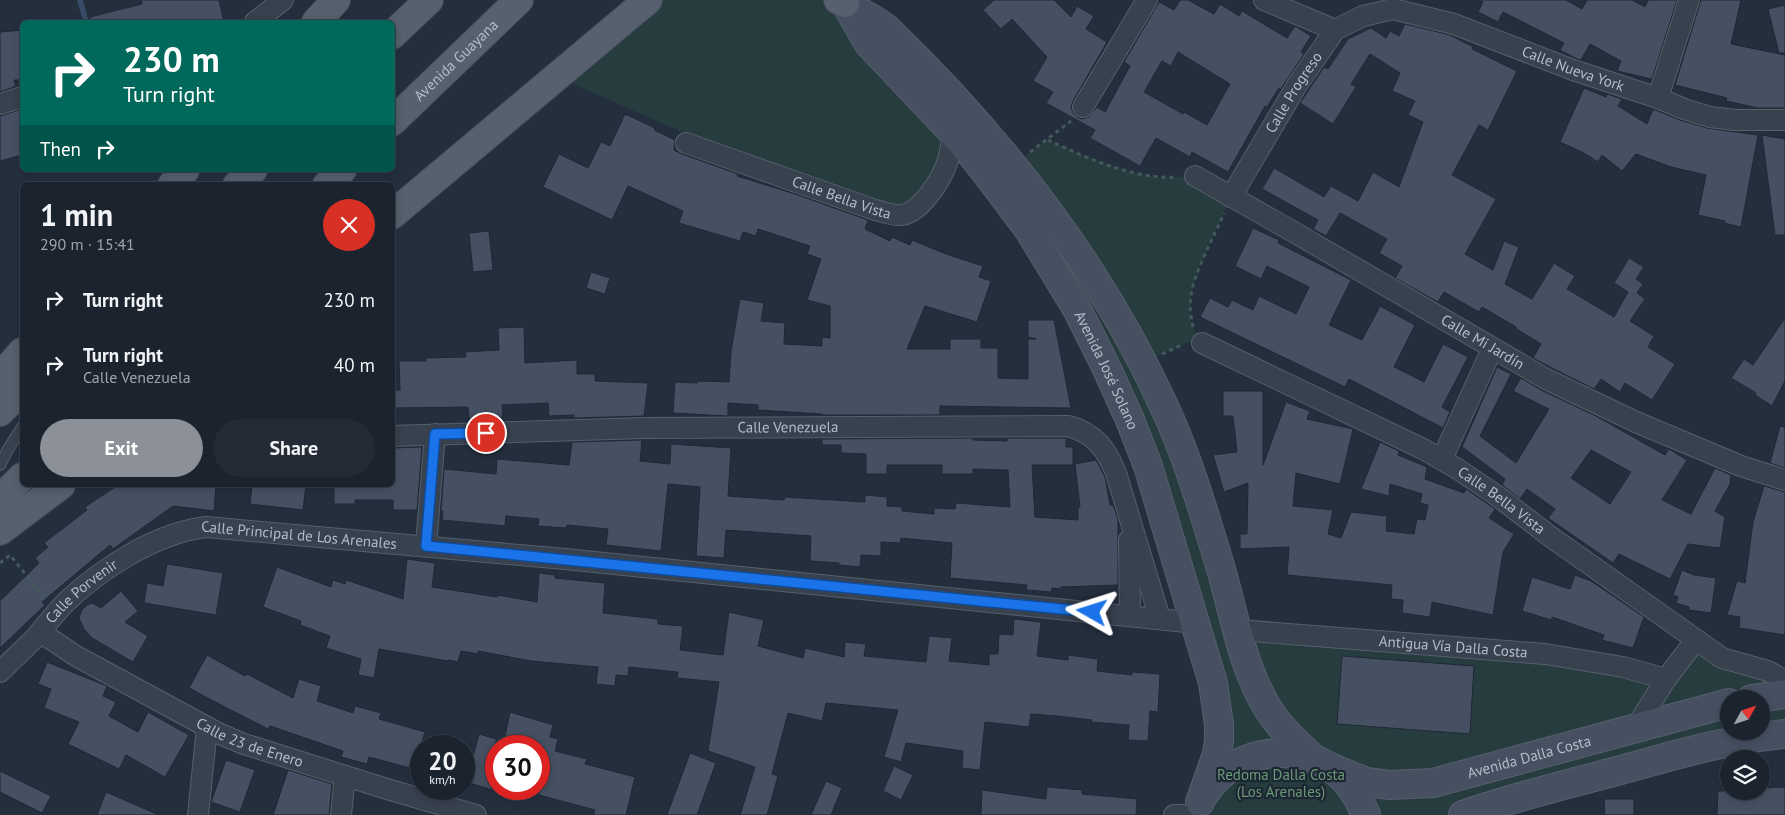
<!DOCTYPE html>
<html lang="en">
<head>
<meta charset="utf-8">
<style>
	:root { --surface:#1b232e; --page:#242b36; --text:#f1f3f6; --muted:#a0a4aa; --line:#39404a; --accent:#8c9099 }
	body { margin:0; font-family:"PT Sans",sans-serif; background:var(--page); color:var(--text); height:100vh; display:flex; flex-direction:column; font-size:19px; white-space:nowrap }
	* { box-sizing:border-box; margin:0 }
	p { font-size:16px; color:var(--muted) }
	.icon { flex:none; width:28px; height:28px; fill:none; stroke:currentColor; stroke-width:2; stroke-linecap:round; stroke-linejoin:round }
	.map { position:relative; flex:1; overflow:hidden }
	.drawer { position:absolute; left:20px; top:182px; width:375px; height:305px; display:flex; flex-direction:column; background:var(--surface); border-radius:8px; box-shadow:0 2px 8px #0003,0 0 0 1px var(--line) }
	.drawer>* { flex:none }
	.top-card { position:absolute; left:20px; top:20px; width:375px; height:152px; border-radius:8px; box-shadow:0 2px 8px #0003,0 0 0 1px var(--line); background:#00695c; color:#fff; overflow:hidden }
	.needle { width:32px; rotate:50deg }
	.buttons { position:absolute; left:1720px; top:690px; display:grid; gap:10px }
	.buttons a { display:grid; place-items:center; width:50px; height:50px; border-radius:50%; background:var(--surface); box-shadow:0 2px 8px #0003,0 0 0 1px var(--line); font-size:25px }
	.speed { position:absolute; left:410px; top:735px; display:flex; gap:10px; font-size:25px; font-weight:700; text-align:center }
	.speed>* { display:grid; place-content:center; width:65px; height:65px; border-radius:50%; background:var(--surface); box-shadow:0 2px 8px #0003,0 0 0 1px var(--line); line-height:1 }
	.speed small { font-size:12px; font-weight:400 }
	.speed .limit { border:8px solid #d22; background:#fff; color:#111 }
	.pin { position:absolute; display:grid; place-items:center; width:42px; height:42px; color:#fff; margin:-21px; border:2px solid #fff; border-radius:50%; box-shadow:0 1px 5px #0007 }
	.me { position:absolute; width:55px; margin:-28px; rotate:276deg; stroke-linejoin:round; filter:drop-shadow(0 0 4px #0008) }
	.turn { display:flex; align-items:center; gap:18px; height:105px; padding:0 20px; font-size:22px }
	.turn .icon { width:65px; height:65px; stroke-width:2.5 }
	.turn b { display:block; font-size:35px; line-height:42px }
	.then { display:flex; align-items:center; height:48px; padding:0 20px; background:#0003; gap:10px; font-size:19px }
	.round { display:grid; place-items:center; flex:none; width:52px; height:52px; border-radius:26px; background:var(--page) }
	.overview { display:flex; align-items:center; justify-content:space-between; height:85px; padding:0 20px }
	h1 { font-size:30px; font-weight:700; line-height:38px }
	.button { display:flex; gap:10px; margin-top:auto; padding:10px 20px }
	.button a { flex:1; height:58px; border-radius:30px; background:var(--accent); color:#fff; font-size:20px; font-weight:700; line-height:58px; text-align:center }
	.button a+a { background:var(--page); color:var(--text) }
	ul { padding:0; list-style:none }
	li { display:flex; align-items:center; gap:15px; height:65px; padding:0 20px }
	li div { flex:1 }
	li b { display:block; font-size:19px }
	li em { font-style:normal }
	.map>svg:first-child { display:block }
	.green { fill:#263c3f; fill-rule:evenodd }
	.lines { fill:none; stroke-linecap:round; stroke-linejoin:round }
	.stream { stroke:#394c67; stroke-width:5.5 }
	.building { fill:#455162; stroke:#1f2835; fill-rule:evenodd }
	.lane-casing { stroke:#565f6c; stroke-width:12 }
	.street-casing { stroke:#565f6c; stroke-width:22 }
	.secondary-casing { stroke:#565f6c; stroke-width:30 }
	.primary-casing { stroke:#414a57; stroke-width:30 }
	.path { stroke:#44595c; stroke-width:3; stroke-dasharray:4 4; stroke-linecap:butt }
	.lane { stroke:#38414e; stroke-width:10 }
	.street { stroke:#38414e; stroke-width:20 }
	.secondary { stroke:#465061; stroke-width:28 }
	.primary { stroke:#56606e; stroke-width:28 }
	.route-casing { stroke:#114b97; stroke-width:12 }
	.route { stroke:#1a73e8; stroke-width:9 }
	.labels { text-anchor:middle; stroke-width:4.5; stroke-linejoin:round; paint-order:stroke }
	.street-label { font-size:15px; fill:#b4bcc9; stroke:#1d2633 }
	.park-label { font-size:15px; fill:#6b9a76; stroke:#1d2633 }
</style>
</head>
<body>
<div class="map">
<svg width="1785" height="815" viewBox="0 0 1785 815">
	<rect width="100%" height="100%" fill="#242f3e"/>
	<path class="green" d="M648,0H838L1013,164L1048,140L1077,153L1131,172L1162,178L1195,176L1231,197C1218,228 1188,282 1190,314C1191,325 1196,334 1202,343L1189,342L1159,355L1143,364L1238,630L1477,650L1666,679L1695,641L1785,681V734L1463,815H1195L1200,802L1213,683L1077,309L951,150L901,215L689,135L557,77ZM1729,699H1761V731H1729Z"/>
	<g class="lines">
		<path class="stream" d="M80,0L86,22"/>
	</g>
	<g class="building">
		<path d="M141,0H219L224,22H91L90,17L142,4Z"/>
		<path d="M994,0H1054L1071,17L1077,6L1094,16L1086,29L1107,42L1073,101L1071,107L1073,113L1077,117L1082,119L1089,117L1097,107L1105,112L1130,66L1124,62L1159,2L1174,10L1180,0H1188L1214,14L1220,4L1239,16L1242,11L1287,38L1295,26L1311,36L1301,52L1304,54L1280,90L1279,88L1267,107L1265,106L1228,172L1192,152L1190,157L1156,138L1140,166L1090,138L1095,130L1046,103L1053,92L1033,81L1047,57L1012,19L1001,29L983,10ZM1178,52L1230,84L1207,125L1184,112L1183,114L1144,92L1162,61L1171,66Z"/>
		<path d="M1478,0H1566L1582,9L1587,0H1632L1645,7L1648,0H1677L1652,79L1617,71L1621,61L1590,44L1581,60L1577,59L1560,50L1564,43L1503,12L1498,22L1478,12L1483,2Z"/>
		<path d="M1701,0H1741L1731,44L1785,55V108H1758L1726,101L1727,98L1675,85Z"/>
		<path d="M1785,5V53H1779L1768,9Z"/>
		<path d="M1405,24L1450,35L1473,47L1472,49L1517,71L1488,130L1479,125L1452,175L1496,199L1465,254L1493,270L1504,241L1519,247L1505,284L1532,299L1554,263L1575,276L1567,289L1614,317L1628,292L1614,283L1629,258L1644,267L1636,279L1643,284L1637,293L1645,299L1630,321L1654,336L1648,347L1675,364L1652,400L1625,383L1620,392L1601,379L1594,389L1552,368L1533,358L1541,344L1515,328L1516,327L1482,307L1479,312L1444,292L1438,302L1395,278L1402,266L1379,253L1387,239L1340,213L1326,236L1313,229L1318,220L1262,189L1274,168L1324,197L1331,186L1358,201L1373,172L1399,187L1423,122L1408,115L1415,101L1392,91L1400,73L1370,54L1351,84L1356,87L1333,124L1300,103L1324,67L1328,69L1348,39L1371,28L1386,38L1390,31L1399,36Z"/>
		<path d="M22,30V80H14L16,86L0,92V32Z"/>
		<path d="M1584,88L1606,97L1607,94L1622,99L1618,106L1647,124L1653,109L1680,120L1707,128L1758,135L1741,227L1724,223L1725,221L1698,215L1706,175L1671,167L1636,154L1622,171L1602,155L1598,162L1584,153L1560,142Z"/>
		<path d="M22,109V155L0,161V116Z"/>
		<path d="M625,114L655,128L654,130L675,140L674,150L682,154L738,174L737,176L792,193L868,220L865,229L890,241L892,237L910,245L912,240L946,254L983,266L979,277L991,281L977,322L925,306L907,349H950V339H981V348H998V378L1028,379V339H1036L1028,337V320H1054L1071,408L940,406V415H822V414L758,410V405L728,403V416L673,413L675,382L697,383L698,381L729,382L731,351L740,299L764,303L761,321L785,323L784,344L822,346V337L830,338V306L807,300L821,259L807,254L810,246L758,229L756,236L743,232L740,241L679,223L683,211L628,186L612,220L543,187L559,154L588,168L601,142L610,146Z"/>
		<path d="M1762,135L1785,139V235H1775Z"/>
		<path d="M1253,228L1279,240L1278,243L1351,280L1329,325L1362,340L1380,306L1415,325L1394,367L1424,382L1443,344L1468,357L1442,407L1450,412L1443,428L1349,379L1345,387L1200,317L1210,298L1228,307L1232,300L1253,310L1259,296L1296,314L1309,287L1267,266L1261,279L1235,266Z"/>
		<path d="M489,231L493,270L473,272L469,233Z"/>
		<path d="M591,272L610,278L605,294L586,288Z"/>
		<path d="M1785,318V381L1772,406L1755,395L1756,393L1731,378L1744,359L1753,365Z"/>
		<path d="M524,327L525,363L577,360V374H595V381L648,383L644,416L574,418V415L549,416L548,403L502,405L503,417L469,419L468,407L392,408V390H400L399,361H426V358L466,357L465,352L499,350L498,328Z"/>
		<path d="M1497,367L1511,374L1480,436L1516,463L1549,409L1513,391L1521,378L1541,390L1596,416L1665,455L1669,449L1687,460L1662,500L1691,514L1715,468L1731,475L1730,484L1715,511L1725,517L1720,548L1688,544L1670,579L1619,554L1613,563L1548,518L1555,509L1527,489L1520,499L1502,485L1505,479L1462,447ZM1591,450L1631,472L1610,504L1571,478Z"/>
		<path d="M1223,391H1263V465L1286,402L1310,411L1307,419L1353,429L1340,484L1296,473L1293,506L1333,510L1328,534L1341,538L1351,512L1387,516L1386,531L1414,534L1417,519L1425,520L1428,505L1420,503L1422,494L1390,484L1389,496L1361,489L1380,442L1399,451L1398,455L1427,467L1425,479L1464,493L1466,489L1495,509L1489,518L1514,534L1503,552L1493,615L1432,602L1430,617L1402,613L1403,600L1391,599L1392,585L1287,575L1289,547L1240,549V534H1247L1248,483L1224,492L1213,455L1237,452L1233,416H1223Z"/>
		<path d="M1780,426L1785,427V468L1770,463Z"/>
		<path d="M973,438V440L1007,441V438H1066V447H1073V465H1032L1035,517L1078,520V507H1080L1075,464L1096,460L1105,477L1110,505H1113L1118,519V585L1061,587V589L1052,588L1051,592L1026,590L1027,585L950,578L952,543L901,538L900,543L881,542V556L861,555L860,567L839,565V563L810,561L811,536L726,530L724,558L696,556L700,487L668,484L661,551L606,545L608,529L567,525L566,528L538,526L539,519L506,516L505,526L442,520L443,511H441L444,469L496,474L497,459L569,465L572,442L642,440L640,461L670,464L671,444L731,448L728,496L784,500L785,497L865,502V495L887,497V506L902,507V511L934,514V508L955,509L956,503L1010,507L1008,470L973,469V474H942V465H887V474H866V454L841,453V445H822V439Z"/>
		<path d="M422,447L417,510H393V500H355V504H334V485H392V448Z"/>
		<path d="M118,485H216L214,511L173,506L113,549L110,545L42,602L45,605L0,648V601L39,563L35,558L48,547L44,543L87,510L85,507Z"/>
		<path d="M252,485H306L303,510L250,504Z"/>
		<path d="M1764,486L1785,492V635L1739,628L1740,617L1727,615L1737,581L1745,583L1753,522Z"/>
		<path d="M407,559L435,563L432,587L497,597L498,595L537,602L539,573L555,575V578L605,583L603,613L658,619V624L683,626L680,650L723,655L729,612L764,620L758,646L803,658L805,648L844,657L845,642L866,644L864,656L926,662L929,636L952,638L949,661L989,665V654H998L999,634L1013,635L1014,619L1041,622L1037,656L1068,660V655L1098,659L1097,671L1132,675V672L1160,674L1158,712L1150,711L1148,741L1128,740L1129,725L1091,722L1092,720L1057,716L1031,714L1029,727L985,722L980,770L962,768L963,751L906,743L901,762L884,757L898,710L826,703L822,721L788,713L772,774L778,776L767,815H740L755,767L708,751L719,682L677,678L678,672L629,667L628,676L616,675L615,686L596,684L598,667L531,661L478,651V654L461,651L458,662L448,660V661L379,649L374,678L358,675L361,659L326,648L330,636L300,625L301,621L263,607L277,567L331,587L333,580L345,584L346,580L403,599Z"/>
		<path d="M167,564L223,573L216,615L144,603L147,583L163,586Z"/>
		<path d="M1682,570L1694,575L1716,578L1711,613L1689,610V607L1676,603L1678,597L1673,595Z"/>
		<path d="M1575,575L1591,581L1644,617L1633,648L1602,640L1604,635L1552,617L1551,620L1522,611L1532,577L1570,589Z"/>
		<path d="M121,591L138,611L125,622L148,636L133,662L92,638L84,629L79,618L82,610L87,605L92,603L101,608Z"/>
		<path d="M207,655L245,676L247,674L293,698L299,679L321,686L317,701L353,713L355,706L381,713L379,719L425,732L421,746V771L369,757L367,764L341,757L343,751L270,726L268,729L223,706L189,688Z"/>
		<path d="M1342,656L1474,666L1470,734L1337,724Z"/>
		<path d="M47,662L107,686L103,696L116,702L109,716L138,732L148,712L189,735L165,777L126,755L119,769L68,744L79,722L44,708L51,689L38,684Z"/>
		<path d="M510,712L553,725L550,737L558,739L555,751L587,759L585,764L635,777L626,815H593L595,810L539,795V746H503Z"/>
		<path d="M479,734L496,739V791L466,782Z"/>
		<path d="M690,753L716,763L697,815H667Z"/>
		<path d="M226,760L255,770L240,812L211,802Z"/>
		<path d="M894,766L913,775L901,800L883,791Z"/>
		<path d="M288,770L332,784L329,815H273Z"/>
		<path d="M0,771L51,796L42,813L0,792Z"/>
		<path d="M826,781L842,788L831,815H811Z"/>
		<path d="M1047,787L1082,790V794L1137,799L1136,815H981L982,790L1046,799Z"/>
		<path d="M1785,787V815H1717L1718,791H1761V788Z"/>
		<path d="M106,792L159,815H97Z"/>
		<path d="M1604,799H1634V815H1605Z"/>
	</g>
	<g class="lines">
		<defs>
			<path id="lane" d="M0,465L7,451L22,427"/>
			<g id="street">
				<path d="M1264,0L1335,30"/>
				<path d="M255,22L283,0"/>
				<path d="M1658,98L1689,0"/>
				<path d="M0,104L22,97"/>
				<path d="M1083,107L1147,0"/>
				<path id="s1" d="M686,143L875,210C884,212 893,216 902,215C921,212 941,180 947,163C951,153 951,143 953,132"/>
				<path id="s2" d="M1195,176L1292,231L1546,379L1636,422L1741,466L1785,480"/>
				<path id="s3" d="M1231,197L1297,85L1335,30L1363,16L1393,9L1454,24L1573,70L1658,98L1684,109L1710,117L1735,120H1785"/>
				<path id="s4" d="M1202,343L1423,449L1456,468L1496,495L1551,537L1722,658L1768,671L1785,681"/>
				<path id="s5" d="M392,436L644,428L1068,426C1095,433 1106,449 1116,473L1160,619"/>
				<path d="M1442,459L1492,349"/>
				<path d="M1129,540L1130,616"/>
				<path d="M426,546L435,434"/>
				<path id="s6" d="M1238,630L1545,654L1623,667L1666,679"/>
				<path id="s7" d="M40,632L76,656L220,734L244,744L387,789L476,815"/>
				<path id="s8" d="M0,672C12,660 24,649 36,637C46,625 55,613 66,602C102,568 156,533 206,527L565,559L1196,623"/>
				<path d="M1636,727L1666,679L1695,641"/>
				<path d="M198,815L207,727"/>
				<path d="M341,815L345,776"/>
				<path d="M1174,815H1184"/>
			</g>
			<g id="secondary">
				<path d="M842,0C856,12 875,18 888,30C1000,138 1098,263 1163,404C1188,457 1204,513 1221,569C1234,614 1242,666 1267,707C1279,727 1296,743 1313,758"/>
				<path id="s9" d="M847,6L869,44L959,139L984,170L1029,230L1077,309L1107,369L1130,420L1148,466L1213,683L1219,725V741L1217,754L1200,802"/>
				<path d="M1751,699L1785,694"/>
				<path id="s10" d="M1327,766L1366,782L1390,785L1433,783L1729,703"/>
				<path d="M1206,792C1235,747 1303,740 1341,776C1353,787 1360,801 1366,815"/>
				<path d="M1463,815C1514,797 1568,784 1621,770C1675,755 1729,739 1785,734"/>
			</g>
			<g id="primary">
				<path d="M838,0L845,3"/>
				<path d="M316,22L336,0"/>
				<path d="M392,35L429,0"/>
				<path id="s11" d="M392,122L519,0"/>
				<path d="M172,185L185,170"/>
				<path d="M237,185L253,170"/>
				<path d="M327,185L342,170"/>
				<path d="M392,215L648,0"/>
				<path d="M0,377L22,352"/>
				<path d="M0,412L22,390"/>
				<path d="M0,499L22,477"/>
				<path d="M0,531L61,485"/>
			</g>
		</defs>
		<use href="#lane" class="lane-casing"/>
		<use href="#street" class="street-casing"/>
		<use href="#secondary" class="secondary-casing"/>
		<use href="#primary" class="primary-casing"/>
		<g class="path">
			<path d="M1048,140C1087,158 1134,180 1178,177"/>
			<path d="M1030,152L1071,121"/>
			<path d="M1193,327C1191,317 1189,307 1191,296C1193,274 1215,235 1224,213"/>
			<path d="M1162,354L1184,344"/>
			<path d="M0,563L10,555L44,597"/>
		</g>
		<use href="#lane" class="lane"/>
		<use href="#street" class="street"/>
		<use href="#secondary" class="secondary"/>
		<use href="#primary" class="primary"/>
	</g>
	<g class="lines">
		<defs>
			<path id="route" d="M486,433L435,434L426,546L1092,612"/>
		</defs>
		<use href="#route" class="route-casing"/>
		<use href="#route" class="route"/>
	</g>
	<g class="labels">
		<g class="street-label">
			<text dy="5" stroke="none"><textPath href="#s11" startOffset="89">Avenida Guayana</textPath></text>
			<text dy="5" stroke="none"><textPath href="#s3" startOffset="449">Calle Nueva York</textPath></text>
			<text dy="5" stroke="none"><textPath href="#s3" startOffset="122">Calle Progreso</textPath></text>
			<text dy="5" stroke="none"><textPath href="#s1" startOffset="165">Calle Bella Vista</textPath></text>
			<text dy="5" stroke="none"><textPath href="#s2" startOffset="332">Calle Mi Jardín</textPath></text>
			<text dy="5" stroke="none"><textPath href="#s9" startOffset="450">Avenida José Solano</textPath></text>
			<text dy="5" stroke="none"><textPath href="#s5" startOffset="396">Calle Venezuela</textPath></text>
			<text dy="5" stroke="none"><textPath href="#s4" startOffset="339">Calle Bella Vista</textPath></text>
			<text dy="5" stroke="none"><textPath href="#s8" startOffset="351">Calle Principal de Los Arenales</textPath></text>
			<text dy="5" stroke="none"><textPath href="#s8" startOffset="115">Calle Porvenir</textPath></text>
			<text dy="5" stroke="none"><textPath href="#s6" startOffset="216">Antigua Vía Dalla Costa</textPath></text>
			<text dy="5" stroke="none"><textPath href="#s7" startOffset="238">Calle 23 de Enero</textPath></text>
			<text dy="5" stroke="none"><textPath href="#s10" startOffset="209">Avenida Dalla Costa</textPath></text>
		</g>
		<g class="park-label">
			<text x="1281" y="780">Redoma Dalla Costa<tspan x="1281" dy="17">(Los Arenales)</tspan></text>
		</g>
	</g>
</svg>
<div class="buttons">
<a><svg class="needle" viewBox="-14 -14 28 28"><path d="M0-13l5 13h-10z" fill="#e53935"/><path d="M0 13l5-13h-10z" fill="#a0a4aa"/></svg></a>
<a><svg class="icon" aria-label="layers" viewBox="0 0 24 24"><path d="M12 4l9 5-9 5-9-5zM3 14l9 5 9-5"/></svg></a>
</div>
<div class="speed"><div>20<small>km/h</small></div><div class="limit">30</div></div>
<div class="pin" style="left:486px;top:433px;background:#d93025"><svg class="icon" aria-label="arrive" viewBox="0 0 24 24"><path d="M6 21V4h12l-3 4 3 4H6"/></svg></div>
<svg class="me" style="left:1092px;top:612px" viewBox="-20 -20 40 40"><path d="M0-17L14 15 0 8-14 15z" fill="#1a73e8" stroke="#fff" stroke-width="4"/></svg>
<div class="top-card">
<div class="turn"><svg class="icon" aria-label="right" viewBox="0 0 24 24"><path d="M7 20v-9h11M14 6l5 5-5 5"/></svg><div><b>230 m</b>Turn right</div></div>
<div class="then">Then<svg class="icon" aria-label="right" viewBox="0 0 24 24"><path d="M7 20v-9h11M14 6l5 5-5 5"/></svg></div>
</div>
<section class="drawer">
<div class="overview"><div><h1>1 min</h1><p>290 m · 15:41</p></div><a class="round" style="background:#d93025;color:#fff"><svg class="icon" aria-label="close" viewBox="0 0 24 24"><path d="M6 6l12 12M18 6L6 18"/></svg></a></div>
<ul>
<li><svg class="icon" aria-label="right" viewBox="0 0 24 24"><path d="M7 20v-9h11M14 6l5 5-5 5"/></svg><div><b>Turn right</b></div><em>230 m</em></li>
<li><svg class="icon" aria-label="right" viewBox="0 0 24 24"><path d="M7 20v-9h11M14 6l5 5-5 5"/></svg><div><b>Turn right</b><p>Calle Venezuela</p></div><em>40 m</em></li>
</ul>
<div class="button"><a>Exit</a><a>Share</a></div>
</section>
</div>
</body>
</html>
